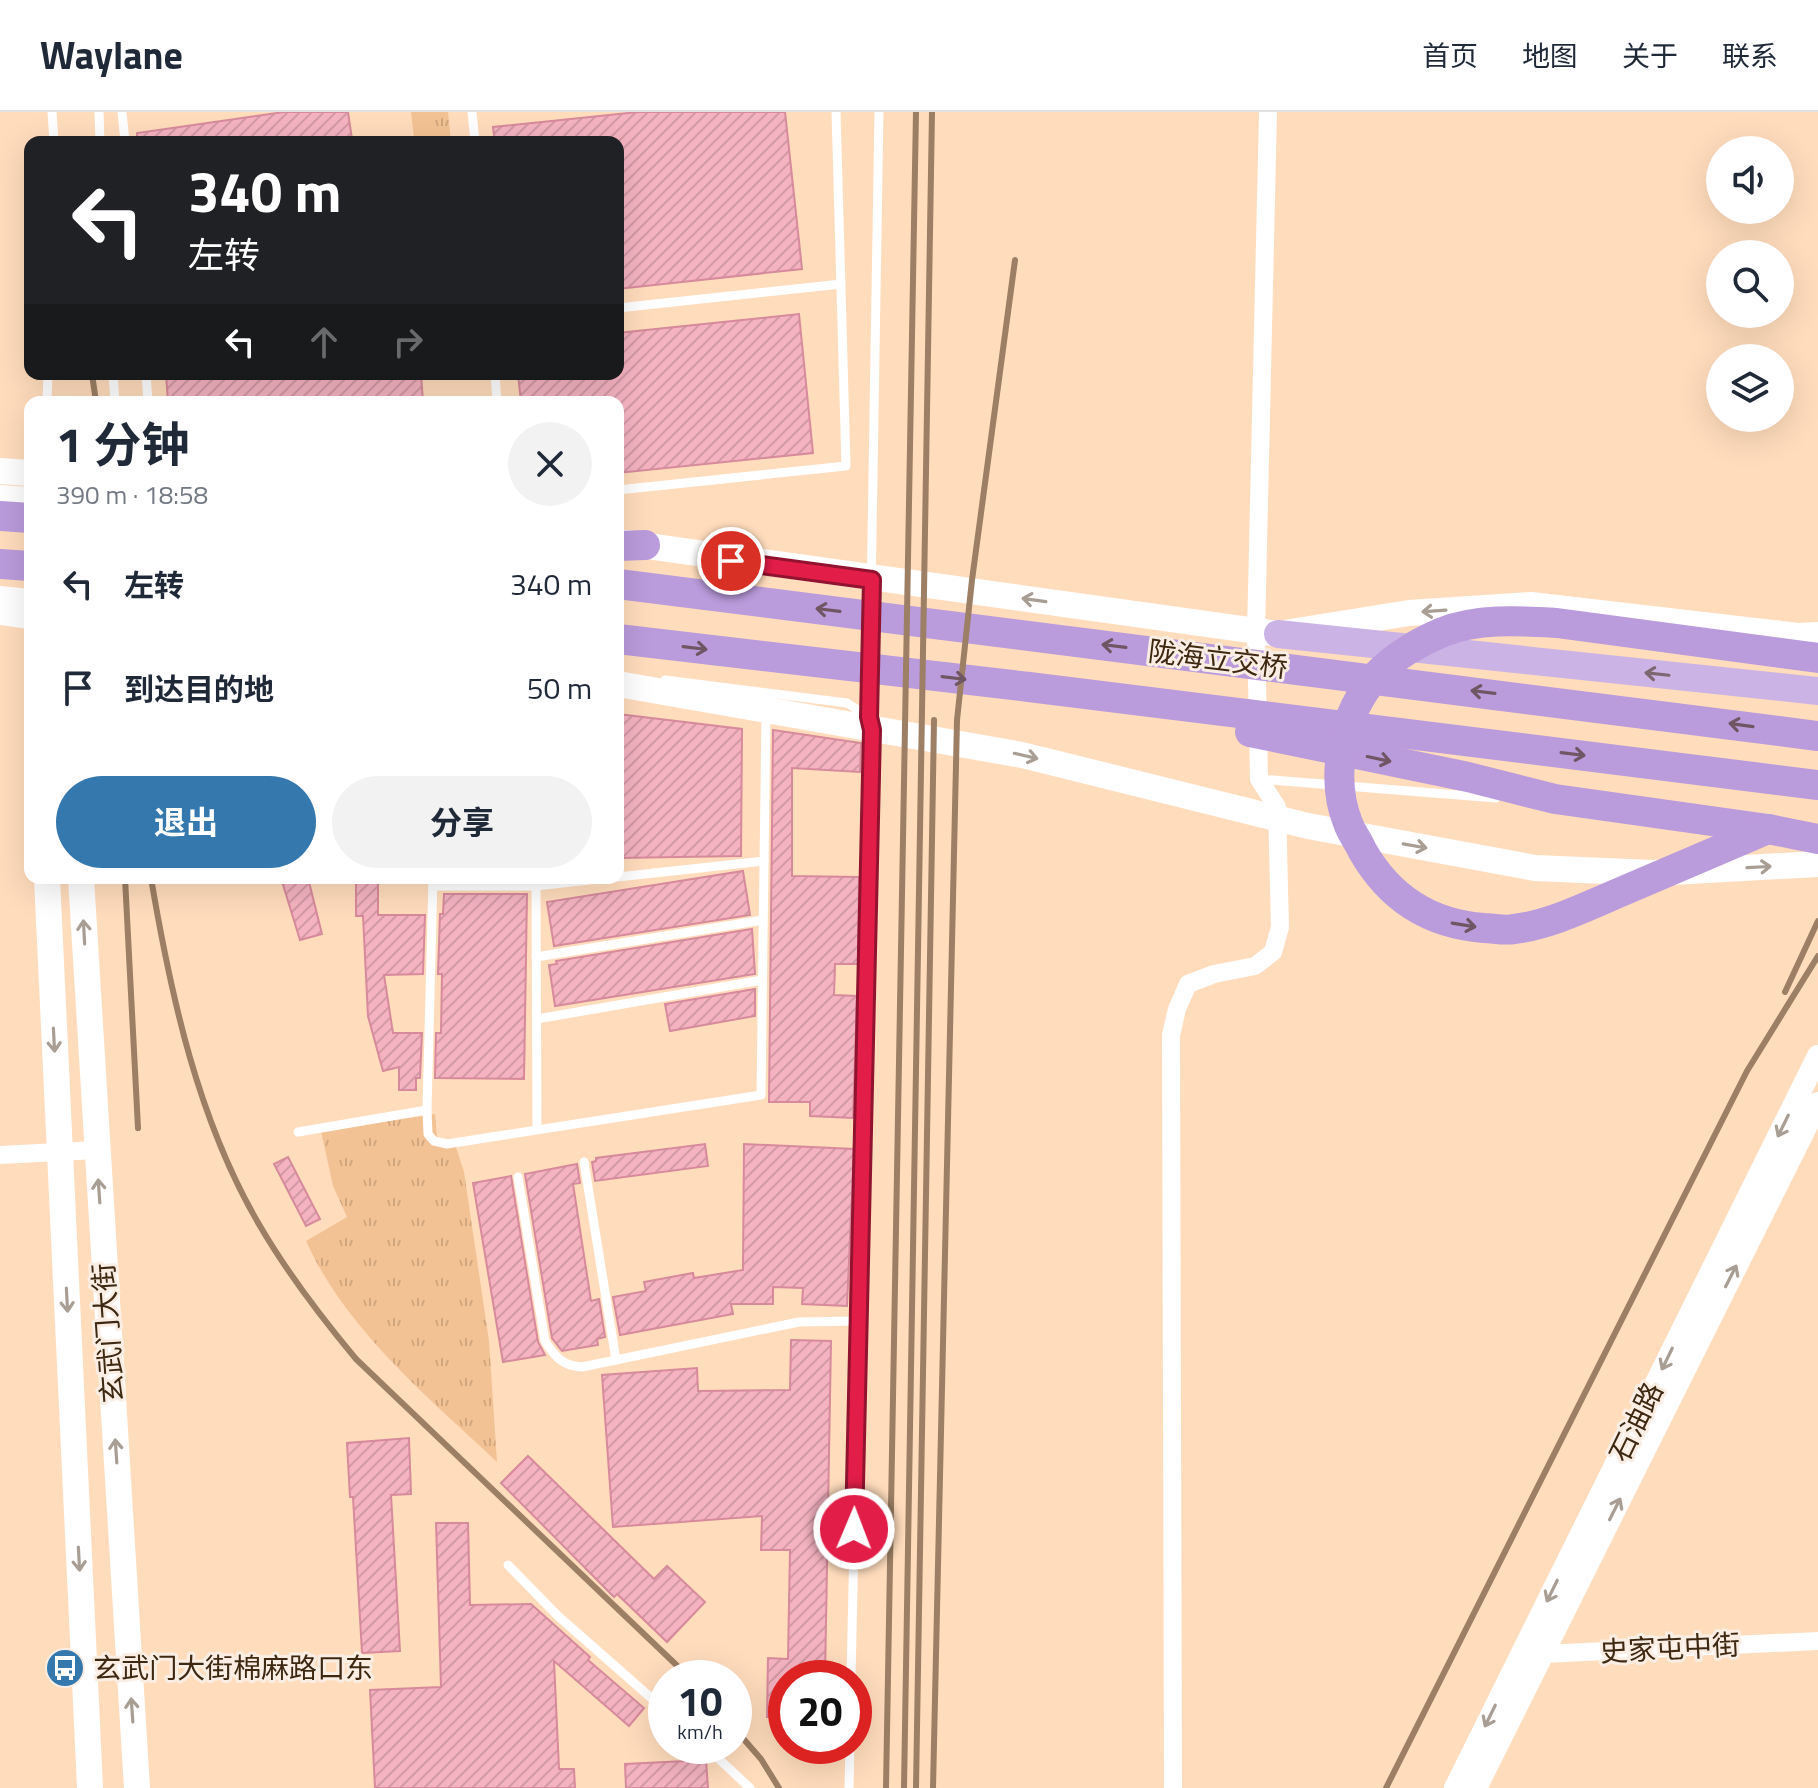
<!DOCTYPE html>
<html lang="zh">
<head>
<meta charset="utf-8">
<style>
	:root { --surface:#fff; --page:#f2f2f3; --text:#1f2937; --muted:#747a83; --line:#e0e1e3; --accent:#3478ae }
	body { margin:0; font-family:"Titillium Web","Noto Sans SC",sans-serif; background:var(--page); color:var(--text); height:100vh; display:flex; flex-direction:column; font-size:30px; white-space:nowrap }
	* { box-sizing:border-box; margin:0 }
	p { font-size:26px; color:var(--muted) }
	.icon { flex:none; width:44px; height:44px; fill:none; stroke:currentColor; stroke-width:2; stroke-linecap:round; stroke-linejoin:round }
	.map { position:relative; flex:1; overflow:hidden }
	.drawer { position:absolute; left:24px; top:284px; width:600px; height:488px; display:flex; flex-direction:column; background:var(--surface); border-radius:16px; box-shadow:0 8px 32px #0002 }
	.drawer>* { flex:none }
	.banner { position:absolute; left:24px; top:24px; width:600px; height:244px; border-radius:16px; box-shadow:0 8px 32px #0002; background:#202124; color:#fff; overflow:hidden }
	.tools { position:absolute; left:1706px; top:24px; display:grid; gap:16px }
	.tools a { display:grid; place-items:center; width:88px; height:88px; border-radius:50%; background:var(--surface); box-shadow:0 8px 32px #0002; font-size:40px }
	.speed { position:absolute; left:648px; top:1548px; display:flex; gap:16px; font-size:40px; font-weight:700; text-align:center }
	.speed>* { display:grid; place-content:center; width:104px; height:104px; border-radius:50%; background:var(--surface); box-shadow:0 8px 32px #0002; line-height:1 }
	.speed small { font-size:20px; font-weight:400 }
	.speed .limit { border:12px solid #d22; background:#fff; color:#111 }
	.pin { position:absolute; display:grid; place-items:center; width:68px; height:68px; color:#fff; margin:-34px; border:4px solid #fff; border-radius:50%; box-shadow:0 2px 8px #0007 }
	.me { position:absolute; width:88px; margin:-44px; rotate:1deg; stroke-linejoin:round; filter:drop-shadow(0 0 6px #0008) }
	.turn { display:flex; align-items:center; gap:28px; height:168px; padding:0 32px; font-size:36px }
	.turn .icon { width:104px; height:104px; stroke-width:2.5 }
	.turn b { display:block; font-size:56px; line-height:68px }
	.lanes { display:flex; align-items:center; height:76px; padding:0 32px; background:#0003; justify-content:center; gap:40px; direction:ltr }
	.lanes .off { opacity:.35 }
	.round { display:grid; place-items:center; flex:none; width:84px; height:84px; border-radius:42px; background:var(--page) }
	.overview { display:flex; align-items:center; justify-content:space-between; height:136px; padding:0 32px }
	h1 { font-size:48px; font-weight:700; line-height:60px }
	.primary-button { display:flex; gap:16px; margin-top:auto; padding:16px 32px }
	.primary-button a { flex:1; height:92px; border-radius:48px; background:var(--accent); color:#fff; font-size:32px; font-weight:700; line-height:92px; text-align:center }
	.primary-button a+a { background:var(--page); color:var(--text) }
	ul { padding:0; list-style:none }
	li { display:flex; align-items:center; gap:24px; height:104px; padding:0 32px }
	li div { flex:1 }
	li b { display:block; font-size:30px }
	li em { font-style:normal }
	header { display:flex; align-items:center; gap:48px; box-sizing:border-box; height:112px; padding:0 40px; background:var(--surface); border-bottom:2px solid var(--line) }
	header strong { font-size:38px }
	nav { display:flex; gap:44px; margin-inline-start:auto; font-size:28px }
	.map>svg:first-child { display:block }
	.grass { fill:url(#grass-tufts) }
	.building { fill:url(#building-hatch); stroke:#d78a9b; stroke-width:2 }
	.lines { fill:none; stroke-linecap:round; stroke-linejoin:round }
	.service { stroke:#fff; stroke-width:9 }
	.minor { stroke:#fff; stroke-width:18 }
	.tertiary { stroke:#fff; stroke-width:22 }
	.secondary { stroke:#fff; stroke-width:26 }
	.primary { stroke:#cbb4e5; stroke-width:28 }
	.trunk { stroke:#ba9bdc; stroke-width:30 }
	.rail { stroke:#9c7f64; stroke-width:6 }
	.oneway { stroke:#a89e94 }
	.oneway2 { stroke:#705663 }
	.oneway3 { stroke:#7d6771 }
	.route-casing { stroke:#92132f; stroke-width:20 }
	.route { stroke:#e11d48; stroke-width:14 }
	.labels { text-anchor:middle; stroke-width:6; stroke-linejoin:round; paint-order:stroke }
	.street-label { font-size:28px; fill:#3e2812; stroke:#faeee4 }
	.poi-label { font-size:28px; fill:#3e2812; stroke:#faeee4; text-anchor:start }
</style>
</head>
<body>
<header>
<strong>Waylane</strong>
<nav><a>首页</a><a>地图</a><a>关于</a><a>联系</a></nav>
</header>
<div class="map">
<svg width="1818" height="1676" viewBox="0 0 1818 1676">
	<defs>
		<pattern id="grass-tufts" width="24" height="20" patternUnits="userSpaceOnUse" patternTransform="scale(2)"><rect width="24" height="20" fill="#f3c294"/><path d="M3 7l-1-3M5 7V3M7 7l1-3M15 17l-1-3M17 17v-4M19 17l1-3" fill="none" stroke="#d1a77f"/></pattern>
		<pattern id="building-hatch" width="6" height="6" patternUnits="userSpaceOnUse" patternTransform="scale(2)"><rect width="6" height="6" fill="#f5b3c1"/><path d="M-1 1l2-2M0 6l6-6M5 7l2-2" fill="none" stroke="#d39aa5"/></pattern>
	</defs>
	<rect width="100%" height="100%" fill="#ffdcbc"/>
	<g class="grass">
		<path d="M411,0H448L451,30H394L414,26Z"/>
		<path d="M435,1002L437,1025L455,1032L464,1060L489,1229L497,1350C426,1283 347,1219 306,1129L347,1105L333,1074L321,1019Z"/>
	</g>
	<g class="building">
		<path d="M284,0H348L352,27L330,30H137V21Z"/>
		<path d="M638,0H785L802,157L618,177V30H495L493,15Z"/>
		<path d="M799,202L813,341L618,361V290H521L518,262H618V221Z"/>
		<path d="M166,262H421L423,290H168Z"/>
		<path d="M618,602L742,617L741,744L618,746Z"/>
		<path d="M773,618L861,631L860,660L792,656V764L859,765L858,852H835L834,883L857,884L853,1006L810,1004V990H769Z"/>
		<path d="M743,759L750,803L554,834L547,790Z"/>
		<path d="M281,766H308L322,822L300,828Z"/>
		<path d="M356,766H378V803H425L423,862L384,863L393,921H422L420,966H416V978H399V955L383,959L368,904L363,804H356Z"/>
		<path d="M444,782H527L524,967L435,966L436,921H441L442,862H438L440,802H443Z"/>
		<path d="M752,817L755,862L555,894L549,853L557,852L556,849Z"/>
		<path d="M755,877V904L670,919L665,892Z"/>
		<path d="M705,1032L708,1054L595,1069L592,1050L596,1049V1046Z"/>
		<path d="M744,1032L854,1037L847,1194L802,1192L803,1176L773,1175V1192H731L733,1202L620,1223L613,1185L646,1179L644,1170L693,1161L694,1166L743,1158Z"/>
		<path d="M288,1045L320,1107L306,1114L274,1052Z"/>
		<path d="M577,1052L580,1071L573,1072L591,1189L599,1187L605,1225L597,1227L598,1233L562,1239L552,1226L525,1062Z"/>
		<path d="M511,1064L538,1230L545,1243L503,1250L473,1071Z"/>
		<path d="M791,1228L831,1229L825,1566H786V1605H767L768,1546L788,1547L790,1438H761L762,1404L613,1415L602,1263L697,1256L698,1279L790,1278Z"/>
		<path d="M409,1326L411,1382L391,1383L400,1539L362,1541L353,1385H350L347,1331Z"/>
		<path d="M528,1344L654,1467L667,1454L705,1490L667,1530L617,1482L614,1485L501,1371Z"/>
		<path d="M436,1411H468L470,1493L531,1492L590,1545L588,1548L644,1596L629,1614L554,1549L559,1657H574L575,1676H375L370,1578L441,1575Z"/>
		<path d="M706,1648L708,1676H626L625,1652Z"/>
	</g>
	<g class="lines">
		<g class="service">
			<path d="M52,0L54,30"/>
			<path d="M99,0L100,30"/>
			<path d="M122,0L125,30"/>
			<path d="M472,0L475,30"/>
			<path d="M618,196L841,172"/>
			<path d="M113,262L115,290"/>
			<path d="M146,262L148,290"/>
			<path d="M495,262L497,290"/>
			<path d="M47,290L48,262"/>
			<path d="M618,378L846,354L836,0"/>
			<path d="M665,568L847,591L869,605L872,618L851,1566"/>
			<path d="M869,605L879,0"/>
			<path d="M1259,667L1496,686"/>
			<path d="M618,765L764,749"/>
			<path d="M433,766L427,998L428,1022L434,1029L447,1032L761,983L766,599"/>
			<path d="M433,774H536L608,766"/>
			<path d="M536,774L537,1017"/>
			<path d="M536,845L763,808"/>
			<path d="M537,907L762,868"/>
			<path d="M298,1020L427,998"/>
			<path d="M584,1050L616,1248"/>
			<path d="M518,1065L545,1229C555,1245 563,1254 582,1255L799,1210L857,1209"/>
			<path d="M508,1453L558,1504L666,1599"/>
			<path d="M705,1634L750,1676"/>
			<path d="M849,1676L850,1634"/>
		</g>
		<g class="minor">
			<path d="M0,1043L97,1038"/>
			<path d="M1534,1538L1543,1542L1818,1529"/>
			<path d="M1173,1676L1171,923L1177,897L1188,872L1214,862L1255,854L1273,840L1280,815L1277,695L1259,667L1256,521L1268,0"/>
		</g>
		<g class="tertiary">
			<path d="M0,384L30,386"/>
			<path d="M0,485L30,488"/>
			<path d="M1455,1676L1818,944"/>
			<path d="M1476,1676L1818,991"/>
		</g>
		<g class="secondary">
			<path d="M0,359L30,361"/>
			<path d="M626,431L1278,522L1409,501L1531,493L1798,524L1818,523"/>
			<path d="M0,500L30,504"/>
			<path d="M618,572L1022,643L1308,714L1535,756L1653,761L1818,752"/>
			<path d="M47,766L90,1676"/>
			<path d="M81,766L137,1676"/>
		</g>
		<path class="primary" d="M1278,522L1818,579"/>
		<g class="trunk">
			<path d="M0,404L30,406"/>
			<path d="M618,434L645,433"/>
			<path d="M0,452L30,454"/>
			<path d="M618,472L1818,624"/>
			<path d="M618,527L1029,575L1818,673"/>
			<path d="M1250,620L1468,665L1555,687L1768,717L1818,727"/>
			<path d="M1768,717C1720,738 1671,758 1623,779C1590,793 1550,813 1514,817C1505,819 1493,816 1484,816C1430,812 1389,786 1362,738C1358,729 1351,720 1348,711C1329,664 1343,600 1377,563C1393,545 1421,529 1443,520C1478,506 1521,509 1557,511L1818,546"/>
		</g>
		<g class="rail">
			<path d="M92,262L96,290"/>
			<path d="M125,766L138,1016"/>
			<path d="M151,766C171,884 198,1009 260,1114C288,1162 321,1205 356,1247L690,1566"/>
			<path d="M1785,880L1818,809"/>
			<path d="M734,1616L761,1647L779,1676"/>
			<path d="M886,1676L916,0"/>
			<path d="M904,1676L932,0"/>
			<path d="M916,1676L934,608"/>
			<path d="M933,1676L957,608L972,468L1015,148"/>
			<path d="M1386,1676L1747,959L1818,844"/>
		</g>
	</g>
	<defs><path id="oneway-shaft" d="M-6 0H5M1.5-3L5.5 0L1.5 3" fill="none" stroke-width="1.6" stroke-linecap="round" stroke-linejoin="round" transform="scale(2)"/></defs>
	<g class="oneway">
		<use href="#oneway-shaft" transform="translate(1034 488) rotate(-172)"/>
		<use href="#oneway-shaft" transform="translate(1434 499) rotate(176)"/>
		<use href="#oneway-shaft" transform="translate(1026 644) rotate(13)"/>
		<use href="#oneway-shaft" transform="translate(1415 734) rotate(10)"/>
		<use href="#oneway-shaft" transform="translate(1759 755) rotate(-3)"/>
		<use href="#oneway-shaft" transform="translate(84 820) rotate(-93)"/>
		<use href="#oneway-shaft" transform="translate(54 928) rotate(87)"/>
		<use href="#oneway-shaft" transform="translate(1783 1014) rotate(116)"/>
		<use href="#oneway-shaft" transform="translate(99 1079) rotate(-94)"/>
		<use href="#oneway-shaft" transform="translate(1731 1164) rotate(-63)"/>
		<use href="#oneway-shaft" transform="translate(67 1188) rotate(87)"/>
		<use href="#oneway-shaft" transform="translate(1667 1247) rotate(116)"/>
		<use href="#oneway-shaft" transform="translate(116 1339) rotate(-94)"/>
		<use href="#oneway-shaft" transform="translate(1615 1397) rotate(-63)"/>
		<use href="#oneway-shaft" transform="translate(79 1447) rotate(87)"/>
		<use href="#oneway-shaft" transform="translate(1552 1479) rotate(116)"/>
		<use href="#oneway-shaft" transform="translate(132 1598) rotate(-94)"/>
		<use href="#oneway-shaft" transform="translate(1490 1604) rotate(116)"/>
	</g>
	<g class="oneway2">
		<use href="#oneway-shaft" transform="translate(828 498) rotate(-173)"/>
		<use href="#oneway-shaft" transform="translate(1114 534) rotate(-173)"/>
		<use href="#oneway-shaft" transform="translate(695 536) rotate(7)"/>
		<use href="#oneway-shaft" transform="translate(954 566) rotate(7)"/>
		<use href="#oneway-shaft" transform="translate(1483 580) rotate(-173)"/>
		<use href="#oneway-shaft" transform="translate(1741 613) rotate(-172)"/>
		<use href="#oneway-shaft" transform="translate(1573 642) rotate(7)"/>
		<use href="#oneway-shaft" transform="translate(1379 647) rotate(12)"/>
		<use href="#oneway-shaft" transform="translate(1464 813) rotate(9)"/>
	</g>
	<use class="oneway3" href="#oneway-shaft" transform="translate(1657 562) rotate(-174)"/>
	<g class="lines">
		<defs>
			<path id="route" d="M731,449L872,468L869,605L872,618L854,1417"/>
		</defs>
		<use href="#route" class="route-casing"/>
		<use href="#route" class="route"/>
	</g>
	<defs>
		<symbol id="bus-disc" viewBox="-11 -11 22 22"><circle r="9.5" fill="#3478ae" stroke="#faeee4"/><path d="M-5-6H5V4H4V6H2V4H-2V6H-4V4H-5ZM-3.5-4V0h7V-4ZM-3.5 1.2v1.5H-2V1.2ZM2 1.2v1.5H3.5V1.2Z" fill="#fff"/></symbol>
	</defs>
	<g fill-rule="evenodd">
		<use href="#bus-disc" x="43" y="1534" width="44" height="44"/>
	</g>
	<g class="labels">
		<g class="street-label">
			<text transform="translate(1218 547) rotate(7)" y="10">陇海立交桥</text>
			<text transform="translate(108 1221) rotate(-94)" y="10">玄武门大街</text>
			<text transform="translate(1636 1310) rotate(-64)" y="10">石油路</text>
			<text transform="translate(1670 1536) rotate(-3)" y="10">史家屯中街</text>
		</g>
		<g class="poi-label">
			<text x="93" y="1566">玄武门大街棉麻路口东</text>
		</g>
	</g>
</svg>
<div class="tools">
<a><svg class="icon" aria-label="sound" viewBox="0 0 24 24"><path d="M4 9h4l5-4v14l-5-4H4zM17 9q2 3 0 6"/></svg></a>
<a><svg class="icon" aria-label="search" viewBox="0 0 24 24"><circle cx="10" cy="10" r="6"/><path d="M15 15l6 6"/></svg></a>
<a><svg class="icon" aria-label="layers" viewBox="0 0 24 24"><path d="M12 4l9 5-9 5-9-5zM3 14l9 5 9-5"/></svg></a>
</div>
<div class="speed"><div>10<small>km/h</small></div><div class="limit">20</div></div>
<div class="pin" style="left:731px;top:449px;background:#d93025"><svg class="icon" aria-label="arrive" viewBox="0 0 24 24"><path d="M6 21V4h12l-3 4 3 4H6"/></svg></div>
<svg class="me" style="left:854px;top:1417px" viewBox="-20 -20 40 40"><circle r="17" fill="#e11d48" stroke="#fff" stroke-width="3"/><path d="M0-11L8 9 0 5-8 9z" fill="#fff"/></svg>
<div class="banner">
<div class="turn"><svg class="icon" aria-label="left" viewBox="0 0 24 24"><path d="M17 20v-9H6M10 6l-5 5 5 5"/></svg><div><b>340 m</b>左转</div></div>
<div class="lanes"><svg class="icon" aria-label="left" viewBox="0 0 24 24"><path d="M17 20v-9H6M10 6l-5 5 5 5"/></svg><svg class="icon off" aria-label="ahead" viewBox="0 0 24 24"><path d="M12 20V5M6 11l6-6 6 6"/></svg><svg class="icon off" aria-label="right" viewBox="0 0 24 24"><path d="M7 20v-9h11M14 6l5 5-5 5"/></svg></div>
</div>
<section class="drawer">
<div class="overview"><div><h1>1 分钟</h1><p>390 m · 18:58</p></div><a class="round"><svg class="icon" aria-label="close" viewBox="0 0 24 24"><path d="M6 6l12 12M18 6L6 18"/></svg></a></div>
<ul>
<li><svg class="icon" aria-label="left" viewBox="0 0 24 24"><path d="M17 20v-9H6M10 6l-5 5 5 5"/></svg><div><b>左转</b></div><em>340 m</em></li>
<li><svg class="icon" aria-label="arrive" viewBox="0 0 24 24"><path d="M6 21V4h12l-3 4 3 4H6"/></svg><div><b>到达目的地</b></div><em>50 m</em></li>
</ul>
<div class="primary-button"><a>退出</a><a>分享</a></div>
</section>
</div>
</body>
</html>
